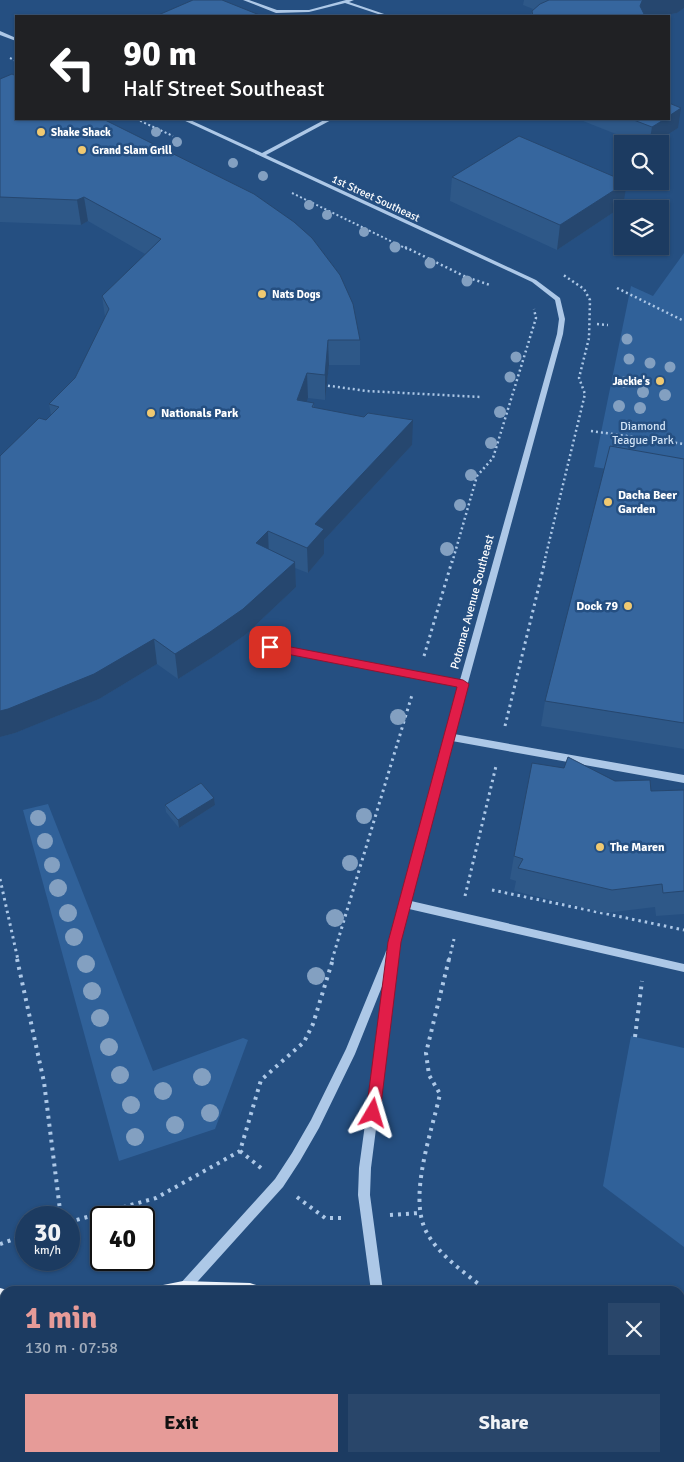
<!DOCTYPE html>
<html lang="en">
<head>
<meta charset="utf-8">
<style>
	:root { --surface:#1c3b61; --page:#29466a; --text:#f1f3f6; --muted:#a0adbd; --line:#3a5576; --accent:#e69b98 }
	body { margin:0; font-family:Signika,sans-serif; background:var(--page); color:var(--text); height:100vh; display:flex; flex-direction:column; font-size:19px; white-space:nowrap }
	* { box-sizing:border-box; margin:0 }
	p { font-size:16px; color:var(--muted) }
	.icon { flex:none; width:28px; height:28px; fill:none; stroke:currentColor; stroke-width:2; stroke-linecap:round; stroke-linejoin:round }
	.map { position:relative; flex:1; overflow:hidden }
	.drawer { position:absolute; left:0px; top:1286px; width:685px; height:176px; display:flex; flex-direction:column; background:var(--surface); border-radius:15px 15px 0 0; box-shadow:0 1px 4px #0004,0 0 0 1px var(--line) }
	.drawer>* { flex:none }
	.hud { position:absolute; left:15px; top:15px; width:655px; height:105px; border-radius:0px; box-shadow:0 1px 4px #0004,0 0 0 1px var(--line); background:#202124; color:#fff; overflow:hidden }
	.buttons { position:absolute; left:614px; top:135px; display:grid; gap:10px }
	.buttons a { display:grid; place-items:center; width:55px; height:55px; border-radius:0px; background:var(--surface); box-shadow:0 1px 4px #0004,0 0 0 1px var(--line); font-size:25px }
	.speed { position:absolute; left:15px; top:1206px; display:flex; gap:10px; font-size:25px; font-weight:700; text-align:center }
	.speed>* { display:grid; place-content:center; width:65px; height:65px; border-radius:50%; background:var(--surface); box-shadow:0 1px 4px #0004,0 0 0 1px var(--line); line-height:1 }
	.speed small { font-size:12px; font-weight:400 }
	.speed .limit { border:2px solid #111; border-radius:8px; background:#fff; color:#111 }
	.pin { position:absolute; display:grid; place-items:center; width:42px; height:42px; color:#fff; margin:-21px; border-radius:10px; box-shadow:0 2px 8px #0006 }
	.me { position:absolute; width:55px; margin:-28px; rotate:7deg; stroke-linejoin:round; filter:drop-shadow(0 0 4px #0008) }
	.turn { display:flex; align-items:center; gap:18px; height:105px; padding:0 25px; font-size:22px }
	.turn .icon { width:65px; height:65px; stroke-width:2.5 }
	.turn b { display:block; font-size:35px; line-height:42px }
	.round { display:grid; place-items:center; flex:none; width:52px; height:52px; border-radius:0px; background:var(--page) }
	.overview { display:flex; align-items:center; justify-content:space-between; height:85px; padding:0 25px }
	h1 { font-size:30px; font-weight:800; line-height:38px; color:var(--accent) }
	.primary-button { display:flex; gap:10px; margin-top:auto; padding:10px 25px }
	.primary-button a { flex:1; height:58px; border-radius:0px; background:var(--accent); color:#111; font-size:20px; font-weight:800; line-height:58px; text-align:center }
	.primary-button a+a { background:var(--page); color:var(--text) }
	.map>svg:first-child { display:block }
	.green { fill:#306199 }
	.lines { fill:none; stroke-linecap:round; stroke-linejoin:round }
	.path-far3 { stroke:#adc8e7; stroke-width:2; stroke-dasharray:2 2.5; stroke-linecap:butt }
	.path-far2 { stroke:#adc8e7; stroke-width:2.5; stroke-dasharray:2 3; stroke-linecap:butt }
	.path-far1 { stroke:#adc8e7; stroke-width:3; stroke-dasharray:2.5 4; stroke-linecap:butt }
	.path { stroke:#adc8e7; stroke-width:4; stroke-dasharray:3 5; stroke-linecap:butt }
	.minor { fill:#adc8e7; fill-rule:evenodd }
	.major { fill:#eef4fd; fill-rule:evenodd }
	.tree { fill:#83a0c1 }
	.wall { fill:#2e5888 }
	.shaded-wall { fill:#26476f }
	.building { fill:#36669e; stroke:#26476f }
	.route { fill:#e11d48; stroke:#92132f }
	.poi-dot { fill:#f0c971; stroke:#254f81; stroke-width:2 }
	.labels { text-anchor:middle; stroke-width:5; stroke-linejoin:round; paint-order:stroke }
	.far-poi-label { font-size:11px; font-weight:bold; fill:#fff; stroke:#254f81; text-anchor:start }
	.far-street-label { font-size:11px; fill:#fff; stroke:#254f81 }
	.poi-label { font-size:12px; font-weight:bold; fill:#fff; stroke:#254f81; text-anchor:start }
	.park-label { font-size:12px; fill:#d0e2f5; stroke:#254f81 }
	.street-label { font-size:12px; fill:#fff; stroke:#254f81 }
</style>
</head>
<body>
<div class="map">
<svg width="684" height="1462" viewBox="0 0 684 1462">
	<rect width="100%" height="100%" fill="#254f81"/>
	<g class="green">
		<path d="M684,253V481L594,467L631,286L653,296Z"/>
		<path d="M48,804L153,1071L243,1038L248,1040L215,1129L119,1161L23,810Z"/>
		<path d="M631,1036L684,1048V1247L603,1186Z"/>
	</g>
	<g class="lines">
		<g class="path-far3">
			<path d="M10,58L16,61"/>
			<path d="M136,119L173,136"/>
			<path d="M292,193L407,249"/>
		</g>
		<g class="path-far2">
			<path d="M405,247L466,277L490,285"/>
			<path d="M617,288L684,321"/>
			<path d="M597,324L608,325"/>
			<path d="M323,385L367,391L480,397"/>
			<path d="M591,431L684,444"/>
			<path d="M452,563L477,476L493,458L536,318L534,309"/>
			<path d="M544,563L585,394L579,378L589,338L590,300L584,289L562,274"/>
		</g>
		<g class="path-far1">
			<path d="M424,656L452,561"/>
			<path d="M505,726L545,561"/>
			<path d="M0,879L18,960"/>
			<path d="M492,890L684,930"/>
			<path d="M465,896L496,766"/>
			<path d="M332,960L412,695"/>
			<path d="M449,960L454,939"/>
		</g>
		<g class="path">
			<path d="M17,959L44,1082L61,1218"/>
			<path d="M449,959L426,1053L429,1075L440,1094C432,1131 409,1193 425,1229C437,1255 466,1273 487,1291"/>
			<path d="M635,1037L642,981"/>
			<path d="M240,1151L261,1168"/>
			<path d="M297,1197L325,1218H344"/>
			<path d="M390,1215L419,1213"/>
			<path d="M69,1222L156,1198L240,1151L261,1080L304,1042L313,1024L333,959"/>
			<path d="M0,1244L26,1235"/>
			<path d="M677,1458L682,1462"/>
		</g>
		<g class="minor">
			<path d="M243,0H249L277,10H309L346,0H354L349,2L390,16H384L345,3L309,12L276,13Z"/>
			<path d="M0,31L16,38V41L0,35Z"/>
			<path d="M181,119H188L262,153L326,119H333L266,155L536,280L560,298L565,319L563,334L454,734L684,775V783L452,741L411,901L684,964V972L409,909L400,942L371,1168L370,1195L383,1291H371L358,1195L359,1168L385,979L355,1054L319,1128L300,1161L283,1187L189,1291H178L177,1289L179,1285L275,1179L292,1153L311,1120L346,1049L385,954L386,951L389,950L399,904L458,686L270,650L266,647L270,644L460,680L557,334L559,319L555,300L532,282Z"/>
			<path d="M249,1458H261L260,1462H248Z"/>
		</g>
		<g class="major">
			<path d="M183,1281L250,1283L256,1285L258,1291H161L163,1285Z"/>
			<path d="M0,1288L11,1291H5V1305L0,1304Z"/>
			<path d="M5,1386V1405L0,1407V1388Z"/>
			<path d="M508,1458H529L531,1462H510Z"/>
		</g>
	</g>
	<g class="tree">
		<circle cx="156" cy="132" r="5"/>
		<circle cx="177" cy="142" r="5"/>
		<circle cx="233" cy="163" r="5"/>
		<circle cx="263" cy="176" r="5"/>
		<circle cx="309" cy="205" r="5"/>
		<circle cx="327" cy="215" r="5"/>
		<circle cx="364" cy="232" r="5"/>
		<circle cx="395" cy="247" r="5.5"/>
		<circle cx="430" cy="263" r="5.5"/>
		<circle cx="467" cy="281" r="5.5"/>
		<circle cx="627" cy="339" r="5.5"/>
		<circle cx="516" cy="357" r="5.5"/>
		<circle cx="629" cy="359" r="5.5"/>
		<circle cx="650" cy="363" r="5.5"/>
		<circle cx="670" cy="367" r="5.5"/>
		<circle cx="510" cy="377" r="5.5"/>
		<circle cx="624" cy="382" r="5.5"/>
		<circle cx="643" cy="392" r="6"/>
		<circle cx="665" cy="395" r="6"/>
		<circle cx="619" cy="406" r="6"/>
		<circle cx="640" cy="408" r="6"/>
		<circle cx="500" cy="412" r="6"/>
		<circle cx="491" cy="443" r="6"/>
		<circle cx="471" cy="475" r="6"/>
		<circle cx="460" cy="505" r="6"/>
		<circle cx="447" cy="549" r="7"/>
		<circle cx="398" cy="717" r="8"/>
		<circle cx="364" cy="816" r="8"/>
		<circle cx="38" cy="818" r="8"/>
		<circle cx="45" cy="841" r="8"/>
		<circle cx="350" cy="863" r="8"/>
		<circle cx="52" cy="865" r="8"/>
		<circle cx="58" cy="888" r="9"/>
		<circle cx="68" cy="913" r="9"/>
		<circle cx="335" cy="918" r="9"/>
		<circle cx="74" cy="937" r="9"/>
		<circle cx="86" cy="964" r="9"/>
		<circle cx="316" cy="976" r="9"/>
		<circle cx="92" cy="991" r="9"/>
		<circle cx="100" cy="1018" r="9"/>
		<circle cx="109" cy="1047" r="9"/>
		<circle cx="120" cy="1075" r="9"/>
		<circle cx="202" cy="1077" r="9"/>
		<circle cx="163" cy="1091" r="9"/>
		<circle cx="131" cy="1105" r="9"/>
		<circle cx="210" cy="1113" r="9"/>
		<circle cx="175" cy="1125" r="9"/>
		<circle cx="135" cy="1137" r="9"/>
	</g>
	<g class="wall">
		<path d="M524,0H684V8L677,13L660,16H531L532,11L533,9L523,5Z"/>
		<path d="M0,79L360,340V365H329L325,400L308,398L306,402L314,403V407L412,445L324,540V554L308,573L295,568L296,587L245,635L213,657L178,679L157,664L99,699L15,733L0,737V456L46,420L51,415L49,404L75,378L105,317L102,296L145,254L88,221L81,225L0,222Z"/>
		<path d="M578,119H669L678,128L653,144H641Z"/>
		<path d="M452,177L623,206L557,250L450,201Z"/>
		<path d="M684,459V749L541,726L545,701Z"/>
		<path d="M615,781L651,791L684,790V914L656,916L655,907L605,913L514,891L516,881L510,879L514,856Z"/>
		<path d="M214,798L215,805L179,828L166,812L165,805Z"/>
	</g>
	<g class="shaded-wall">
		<path d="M643,0H684V8L677,13L660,16H639L640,6L642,1Z"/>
		<path d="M681,108L678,128L653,144H649L652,127L665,119H669V116Z"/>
		<path d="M627,182L623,206L557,250L560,225Z"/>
		<path d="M84,197L88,221L81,225L77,200Z"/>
		<path d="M328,340L329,365L325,400V375Z"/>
		<path d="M307,373L308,398L298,426L297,400Z"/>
		<path d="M413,420L412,445L324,540V554L308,573L307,548L315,524Z"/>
		<path d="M268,531L269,557L256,543Z"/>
		<path d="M295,562L296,587L245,635L213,657L178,679L175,654Z"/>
		<path d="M154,639L157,664L99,699L15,733L0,737V711Z"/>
		<path d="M214,798L215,805L179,828L178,820Z"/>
	</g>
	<g class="building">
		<path d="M193,0H222L262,16H156Z"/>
		<path d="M549,0H643L642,1L640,6L645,16H533L532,11L540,4Z"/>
		<path d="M12,74L16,76V119H103L254,194L294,222L312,238L340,275L353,304L360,340H328L325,375L307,373L297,400L314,403L312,407L364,417L368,413L413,420L315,524L324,529L307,548L268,531L256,543L295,562L243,609L210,632L175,654L154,639L94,674L8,709L0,711V456L39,418L46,420L59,407L49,404L75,378L109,309L102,296L161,239L84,197L77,200L0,197V79Z"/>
		<path d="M669,103L681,108L669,116Z"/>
		<path d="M631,119H665L652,127Z"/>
		<path d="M519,136L622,180V181L627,182L560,225L452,177Z"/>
		<path d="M610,446L684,459V723L545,701Z"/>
		<path d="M568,757L615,781L650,780L651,791L684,790V891L663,893L662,884L612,890L518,868L523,859L514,856L532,763L564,768Z"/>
		<path d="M201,783L214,798L178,820L165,805Z"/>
	</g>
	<path class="route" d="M270,643L463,680L469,684L401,942L380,1113L378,1118L373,1120L368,1118L366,1113L388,942L457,687L266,650L265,647Z"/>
	<g class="poi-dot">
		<circle cx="41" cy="132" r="5"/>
		<circle cx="82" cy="150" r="5"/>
		<circle cx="262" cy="294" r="5"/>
		<circle cx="660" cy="381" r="5"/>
		<circle cx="151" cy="413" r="5"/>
		<circle cx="608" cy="502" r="5"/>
		<circle cx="628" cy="606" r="5"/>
		<circle cx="600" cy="847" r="5"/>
	</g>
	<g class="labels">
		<g class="far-poi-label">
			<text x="51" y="136">Shake Shack</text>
			<text x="92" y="154">Grand Slam Grill</text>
			<text x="272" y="298">Nats Dogs</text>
			<text x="650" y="385" text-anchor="end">Jackie's</text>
		</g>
		<g class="far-street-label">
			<text transform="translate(376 198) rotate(25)" y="4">1st Street Southeast</text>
		</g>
		<g class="poi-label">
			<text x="161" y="417">Nationals Park</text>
			<text x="618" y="499">Dacha Beer<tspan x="618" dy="14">Garden</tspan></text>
			<text x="618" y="610" text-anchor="end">Dock 79</text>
			<text x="610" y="851">The Maren</text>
		</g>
		<g class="park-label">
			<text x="643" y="430">Diamond<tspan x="643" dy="14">Teague Park</tspan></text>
		</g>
		<g class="street-label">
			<text transform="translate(472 602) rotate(-75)" y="4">Potomac Avenue Southeast</text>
		</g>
	</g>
</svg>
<div class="buttons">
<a><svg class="icon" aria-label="search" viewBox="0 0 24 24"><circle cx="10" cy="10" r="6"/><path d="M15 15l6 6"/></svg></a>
<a><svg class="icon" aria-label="layers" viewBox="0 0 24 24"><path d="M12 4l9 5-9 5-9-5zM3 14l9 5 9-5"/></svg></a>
</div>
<div class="speed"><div>30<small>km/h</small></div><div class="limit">40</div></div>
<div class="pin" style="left:270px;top:647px;background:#d93025"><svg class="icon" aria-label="arrive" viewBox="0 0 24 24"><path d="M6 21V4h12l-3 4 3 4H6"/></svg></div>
<svg class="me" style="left:373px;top:1113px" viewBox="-20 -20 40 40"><path d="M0-17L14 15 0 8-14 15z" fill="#e11d48" stroke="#fff" stroke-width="4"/></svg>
<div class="hud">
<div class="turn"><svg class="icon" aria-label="left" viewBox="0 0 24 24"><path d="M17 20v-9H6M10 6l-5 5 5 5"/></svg><div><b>90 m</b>Half Street Southeast</div></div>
</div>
<section class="drawer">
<div class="overview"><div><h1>1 min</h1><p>130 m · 07:58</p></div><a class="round"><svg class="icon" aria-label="close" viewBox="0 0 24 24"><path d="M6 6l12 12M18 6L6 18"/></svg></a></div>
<div class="primary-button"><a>Exit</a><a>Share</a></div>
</section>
</div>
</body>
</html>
